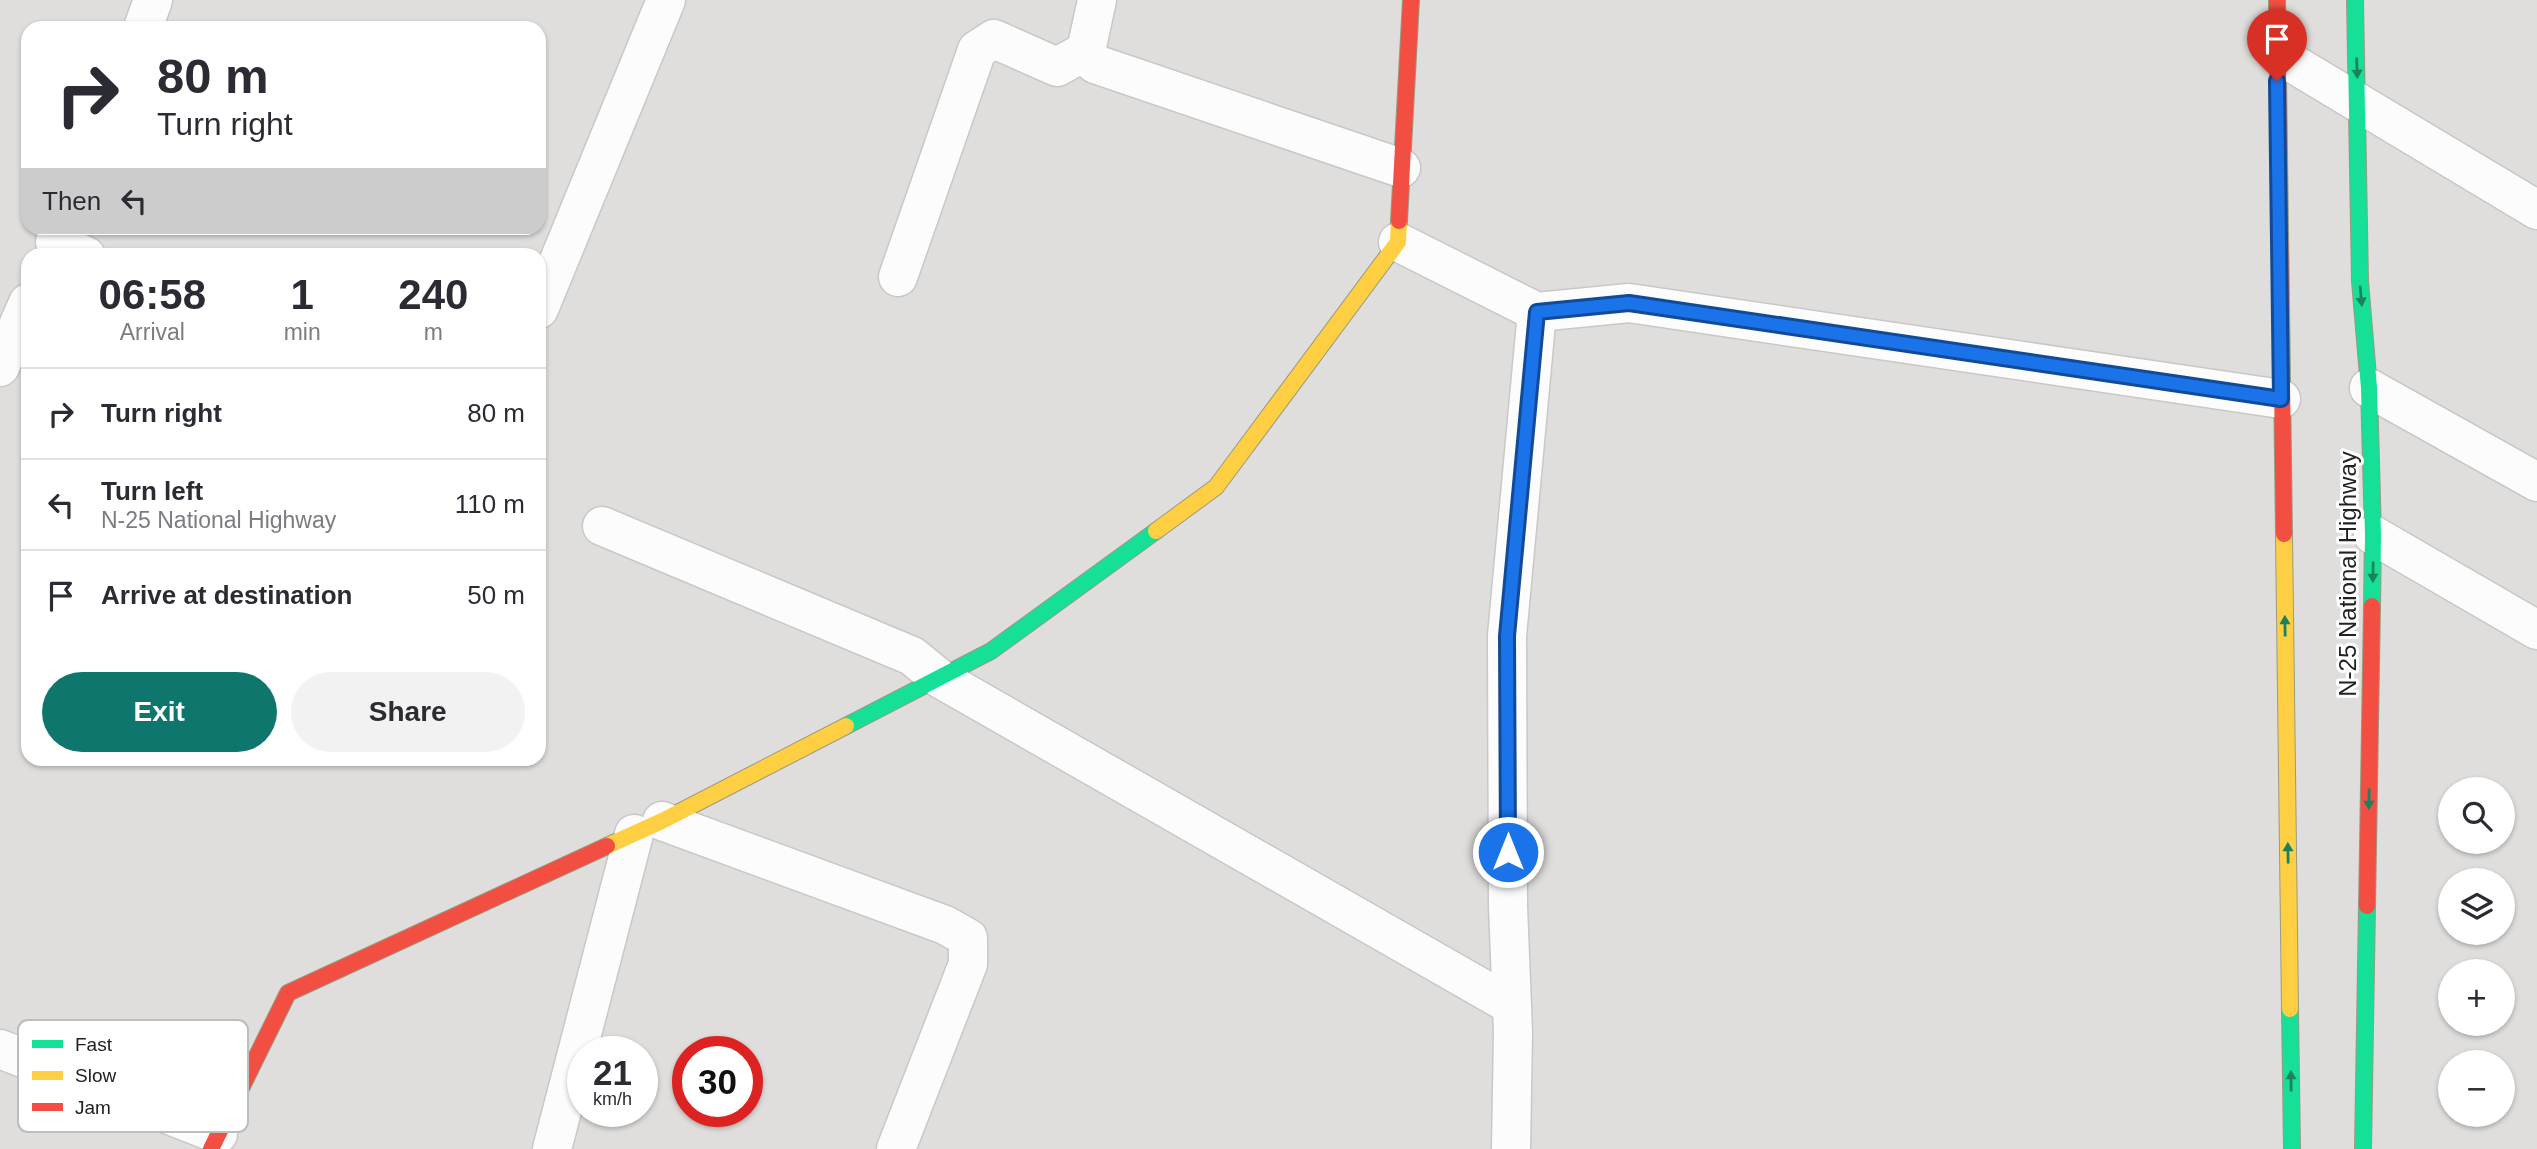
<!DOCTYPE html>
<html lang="en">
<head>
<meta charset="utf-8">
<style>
	:root { --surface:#fff; --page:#f2f2f3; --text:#2b2b33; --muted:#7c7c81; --line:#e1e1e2; --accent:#0f766e }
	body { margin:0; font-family:Helvetica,sans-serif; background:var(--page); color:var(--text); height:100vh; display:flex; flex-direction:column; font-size:26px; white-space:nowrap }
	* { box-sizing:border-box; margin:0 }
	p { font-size:23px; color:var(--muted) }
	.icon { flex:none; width:38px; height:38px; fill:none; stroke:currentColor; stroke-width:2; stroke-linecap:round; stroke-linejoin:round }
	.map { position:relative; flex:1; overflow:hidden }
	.panel { position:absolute; left:21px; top:248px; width:525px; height:518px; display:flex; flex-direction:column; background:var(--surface); border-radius:21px; box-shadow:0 2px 5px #0004 }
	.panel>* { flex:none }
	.guide { position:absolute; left:21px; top:21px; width:525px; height:214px; border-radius:21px; box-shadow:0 2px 5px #0004; background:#fff; color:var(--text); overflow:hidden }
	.tools { position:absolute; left:2438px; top:777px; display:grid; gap:14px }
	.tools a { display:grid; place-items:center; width:77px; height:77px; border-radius:50%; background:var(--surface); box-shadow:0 2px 5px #0004; font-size:35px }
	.speed { position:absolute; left:567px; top:1036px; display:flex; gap:14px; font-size:35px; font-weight:700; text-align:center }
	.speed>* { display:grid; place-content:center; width:91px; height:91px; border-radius:50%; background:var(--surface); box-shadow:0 2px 5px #0004; line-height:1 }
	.speed small { font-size:18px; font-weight:400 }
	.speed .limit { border:10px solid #d22; background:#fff; color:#111 }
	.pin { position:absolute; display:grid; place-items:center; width:60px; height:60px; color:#fff; margin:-72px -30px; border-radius:50% 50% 50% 0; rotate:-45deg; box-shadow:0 0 7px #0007 }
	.pin .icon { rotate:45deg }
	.me { position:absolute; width:77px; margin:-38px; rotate:0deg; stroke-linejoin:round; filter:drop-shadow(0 0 5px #0008) }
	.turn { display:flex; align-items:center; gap:24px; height:147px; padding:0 21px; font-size:32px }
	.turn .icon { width:91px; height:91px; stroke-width:2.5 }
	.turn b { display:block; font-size:49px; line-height:60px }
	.then { display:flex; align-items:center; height:66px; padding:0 21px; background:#0003; gap:14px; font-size:26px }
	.eta { display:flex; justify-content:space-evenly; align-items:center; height:119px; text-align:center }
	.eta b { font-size:42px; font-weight:700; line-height:49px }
	.cta { display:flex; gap:14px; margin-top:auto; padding:14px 21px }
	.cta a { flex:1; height:80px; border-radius:42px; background:var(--accent); color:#fff; font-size:28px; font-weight:700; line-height:80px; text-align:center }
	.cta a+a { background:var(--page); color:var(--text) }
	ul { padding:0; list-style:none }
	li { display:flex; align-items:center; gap:21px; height:91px; padding:0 21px; border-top:2px solid var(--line) }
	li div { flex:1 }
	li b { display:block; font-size:26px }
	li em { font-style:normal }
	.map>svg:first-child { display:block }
	.residential { fill:#dfdedc; fill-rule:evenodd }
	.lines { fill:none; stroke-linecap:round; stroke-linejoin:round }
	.street-casing { stroke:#c9c8c7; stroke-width:41 }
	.fast-casing { stroke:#999a82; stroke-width:18 }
	.slow-casing { stroke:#999a82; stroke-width:18 }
	.jam-casing { stroke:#999a82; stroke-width:18 }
	.street { stroke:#fdfcfc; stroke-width:38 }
	.fast { stroke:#16e098; stroke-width:16 }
	.slow { stroke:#ffcf43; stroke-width:16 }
	.jam { stroke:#f24e42; stroke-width:16 }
	.oneway { fill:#1c815d }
	.route-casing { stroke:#114b97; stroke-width:18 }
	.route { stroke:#1a73e8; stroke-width:12 }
	.labels { text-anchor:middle; stroke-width:6; stroke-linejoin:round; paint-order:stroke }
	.street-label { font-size:24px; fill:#222; stroke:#fff }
	.key { fill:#fff; stroke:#bdbdbd; stroke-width:2 }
	.key-label { font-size:19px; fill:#222 }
</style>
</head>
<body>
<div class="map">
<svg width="2537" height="1149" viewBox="0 0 2537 1149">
	<rect width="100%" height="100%" fill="#f0eeeb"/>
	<path class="residential" d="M0,0H2537V1149H0ZM28,28H539V228H28ZM28,256H539V760H28ZM2450,789H2502V842H2450ZM2450,880H2502V933H2450ZM2450,971H2502V1024H2450ZM583,1052H642V1111H583ZM688,1052H747V1111H688ZM2450,1062H2502V1115H2450Z"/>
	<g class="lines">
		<defs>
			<g id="street">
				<path d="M1097,0L1086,51L1095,64L1401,168"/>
				<path d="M143,28L153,0"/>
				<path d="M2277,54L2537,210"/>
				<path d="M55,242L86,256"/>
				<path d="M1398,242L1537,312L1629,303L2281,399"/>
				<path d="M898,277L977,50L994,39L1057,67L1086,51"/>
				<path d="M539,309L666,0"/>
				<path d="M0,367L28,303"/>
				<path d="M2369,388L2537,482"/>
				<path d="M602,526L912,656L939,678L1511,1005"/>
				<path d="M2373,535L2537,630"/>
				<path d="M662,821L945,925L968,938V964L896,1149"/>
				<path d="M0,1049L218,1134"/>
				<path d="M552,1149L634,834"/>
				<path d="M1511,1149L1513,1032L1508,906L1507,636L1537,312"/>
			</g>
			<g id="fast">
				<path d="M2355,0L2360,281L2369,388L2373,535L2372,606"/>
				<path d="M846,726L991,651L1156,531"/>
				<path d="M2290,1009L2292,1149"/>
				<path d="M2363,1149L2367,906"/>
			</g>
			<g id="slow">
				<path d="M1156,531L1216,487L1398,242L1399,221"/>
				<path d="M2284,534L2290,1009"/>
				<path d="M607,846L662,821L846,726"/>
			</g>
			<g id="jam">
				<path d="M2277,0L2284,534"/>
				<path d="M1399,221L1411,0"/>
				<path d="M2367,906L2372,606"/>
				<path d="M211,1149L288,993L607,846"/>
			</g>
		</defs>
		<use href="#street" class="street-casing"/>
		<use href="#fast" class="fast-casing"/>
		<use href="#slow" class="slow-casing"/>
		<use href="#jam" class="jam-casing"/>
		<use href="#street" class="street"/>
		<use href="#fast" class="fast"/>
		<use href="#slow" class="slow"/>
		<use href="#jam" class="jam"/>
	</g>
	<defs><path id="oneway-solid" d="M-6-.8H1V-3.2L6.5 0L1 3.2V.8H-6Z" transform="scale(1.75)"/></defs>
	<g class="oneway">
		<use href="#oneway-solid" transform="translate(2357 68) rotate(88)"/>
		<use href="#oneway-solid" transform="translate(2361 296) rotate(85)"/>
		<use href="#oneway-solid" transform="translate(2373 572) rotate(91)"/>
		<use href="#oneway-solid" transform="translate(2285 626) rotate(-91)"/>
		<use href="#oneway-solid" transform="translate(2369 799) rotate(91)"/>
		<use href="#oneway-solid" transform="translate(2288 853) rotate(-91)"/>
		<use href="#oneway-solid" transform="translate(2291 1081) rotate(-91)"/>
	</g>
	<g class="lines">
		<defs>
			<path id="route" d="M1508,852L1507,636L1537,312L1629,303L2281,399L2277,81"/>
		</defs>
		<use href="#route" class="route-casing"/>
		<use href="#route" class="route"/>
	</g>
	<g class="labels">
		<g class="street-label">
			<text transform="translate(2348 574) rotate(-90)" y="8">N-25 National Highway</text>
		</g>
	</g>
	<rect x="18" y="1020" width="230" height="112" rx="10" class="key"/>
	<rect x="32" y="1040" width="31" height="8" fill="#16e098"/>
	<rect x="32" y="1071" width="31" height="9" fill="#ffcf43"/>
	<rect x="32" y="1103" width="31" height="8" fill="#f24e42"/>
	<g class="key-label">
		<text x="75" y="1051">Fast</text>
		<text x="75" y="1082">Slow</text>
		<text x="75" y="1114">Jam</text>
	</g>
</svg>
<div class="tools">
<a><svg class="icon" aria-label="search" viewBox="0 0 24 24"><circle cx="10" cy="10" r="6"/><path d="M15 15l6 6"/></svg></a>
<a><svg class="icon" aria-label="layers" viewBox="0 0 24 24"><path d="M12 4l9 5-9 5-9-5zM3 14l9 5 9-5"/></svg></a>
<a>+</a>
<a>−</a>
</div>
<div class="speed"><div>21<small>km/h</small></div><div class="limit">30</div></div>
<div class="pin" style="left:2277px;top:81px;background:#d93025"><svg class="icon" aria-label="arrive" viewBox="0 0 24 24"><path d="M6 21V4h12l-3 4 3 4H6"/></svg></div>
<svg class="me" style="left:1508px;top:852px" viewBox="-20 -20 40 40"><circle r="17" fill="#1a73e8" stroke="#fff" stroke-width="3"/><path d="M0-11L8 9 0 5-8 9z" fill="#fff"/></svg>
<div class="guide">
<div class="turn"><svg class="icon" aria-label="right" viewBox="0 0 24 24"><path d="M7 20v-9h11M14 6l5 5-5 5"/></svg><div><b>80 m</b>Turn right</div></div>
<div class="then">Then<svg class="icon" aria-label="left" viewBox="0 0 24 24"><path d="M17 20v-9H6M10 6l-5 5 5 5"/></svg></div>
</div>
<section class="panel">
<div class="eta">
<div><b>06:58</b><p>Arrival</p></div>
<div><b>1</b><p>min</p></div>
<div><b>240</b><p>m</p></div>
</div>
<ul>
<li><svg class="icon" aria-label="right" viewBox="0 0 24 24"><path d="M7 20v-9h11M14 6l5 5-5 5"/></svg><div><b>Turn right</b></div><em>80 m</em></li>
<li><svg class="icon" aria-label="left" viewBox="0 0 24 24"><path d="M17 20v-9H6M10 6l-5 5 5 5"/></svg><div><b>Turn left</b><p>N-25 National Highway</p></div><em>110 m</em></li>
<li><svg class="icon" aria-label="arrive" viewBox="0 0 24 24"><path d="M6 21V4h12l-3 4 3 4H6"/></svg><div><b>Arrive at destination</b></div><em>50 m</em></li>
</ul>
<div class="cta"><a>Exit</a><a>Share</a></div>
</section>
</div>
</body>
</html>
